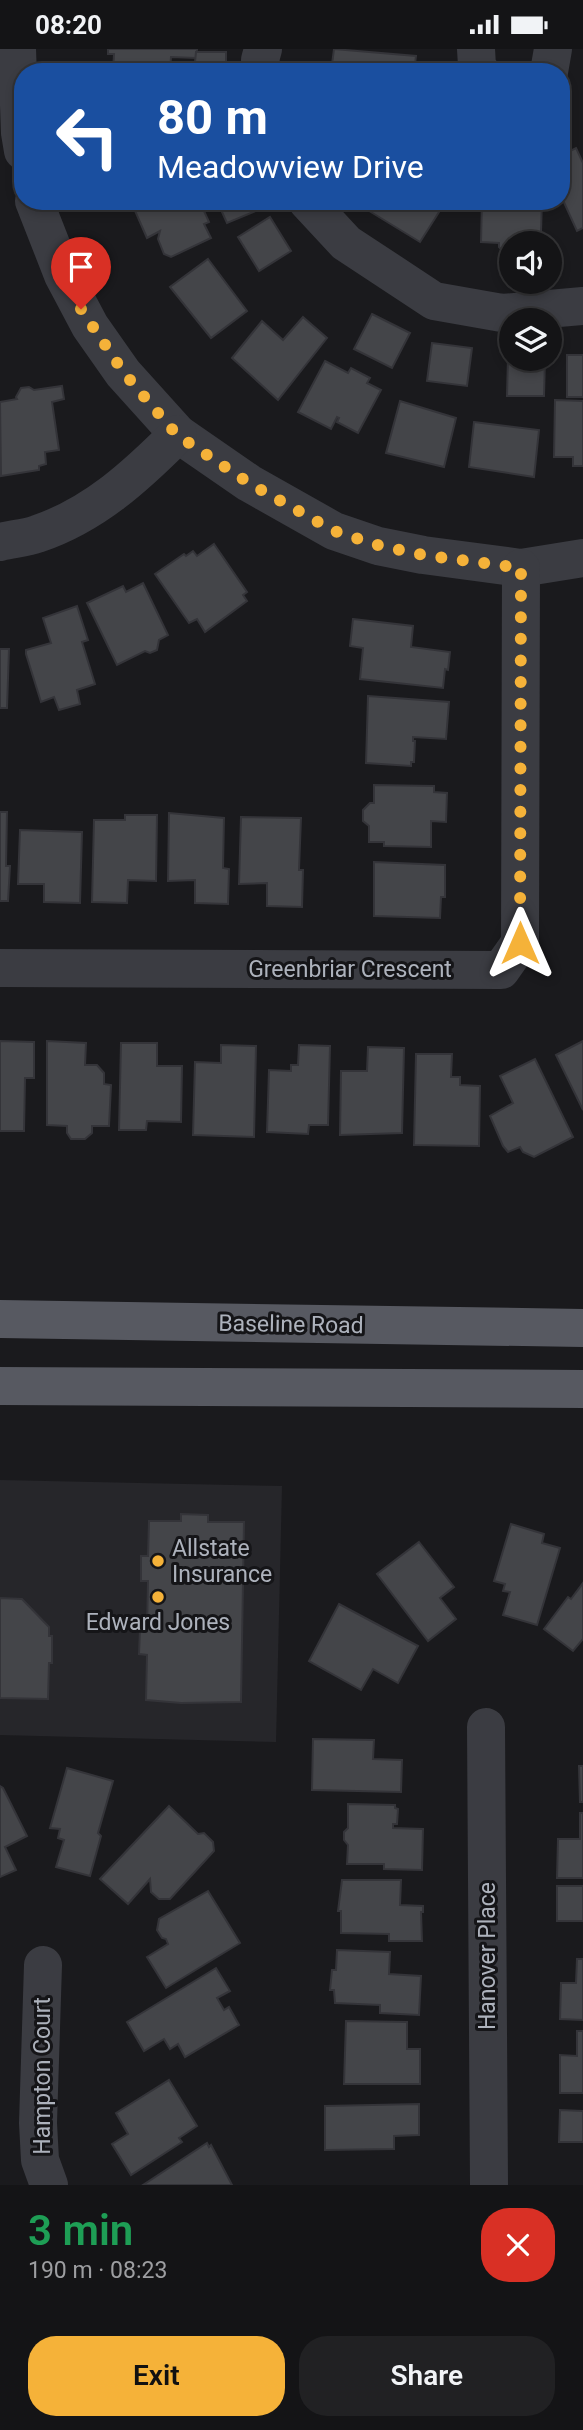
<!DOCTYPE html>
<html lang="en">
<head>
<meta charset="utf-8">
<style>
	:root { --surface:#141416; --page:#212123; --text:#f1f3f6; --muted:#9d9ea1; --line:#333335; --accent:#f5b239 }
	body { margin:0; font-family:Roboto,sans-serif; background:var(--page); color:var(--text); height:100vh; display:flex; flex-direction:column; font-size:26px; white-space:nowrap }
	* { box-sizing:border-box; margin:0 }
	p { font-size:23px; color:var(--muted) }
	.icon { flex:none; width:38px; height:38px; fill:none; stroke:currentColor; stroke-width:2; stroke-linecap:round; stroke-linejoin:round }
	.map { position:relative; height:2136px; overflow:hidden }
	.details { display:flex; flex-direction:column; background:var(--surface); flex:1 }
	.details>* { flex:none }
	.guide { position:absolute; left:14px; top:14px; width:556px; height:147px; border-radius:28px; box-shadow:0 4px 10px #0003,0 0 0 2px var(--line); background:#1a4fa0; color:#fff; overflow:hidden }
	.controls { position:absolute; left:499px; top:182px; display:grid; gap:14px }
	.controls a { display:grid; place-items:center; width:63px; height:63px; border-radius:50%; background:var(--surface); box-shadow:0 4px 10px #0003,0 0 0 2px var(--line); font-size:35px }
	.pin { position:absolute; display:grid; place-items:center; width:60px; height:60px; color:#fff; margin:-72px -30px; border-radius:50% 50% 50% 0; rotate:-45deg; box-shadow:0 0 7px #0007 }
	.pin .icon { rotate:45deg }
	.me { position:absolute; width:77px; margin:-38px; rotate:0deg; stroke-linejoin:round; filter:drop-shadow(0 0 5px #0008) }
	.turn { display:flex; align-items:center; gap:24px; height:147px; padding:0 28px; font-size:32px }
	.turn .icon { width:91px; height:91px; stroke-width:2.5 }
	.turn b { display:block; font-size:49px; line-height:60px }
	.round { display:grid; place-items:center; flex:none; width:74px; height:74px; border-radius:28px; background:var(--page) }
	.headline { display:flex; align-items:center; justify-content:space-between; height:119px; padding:0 28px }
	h1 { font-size:42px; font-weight:600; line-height:52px; color:#1e9e55 }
	.primary-button { display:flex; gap:14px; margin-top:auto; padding:14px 28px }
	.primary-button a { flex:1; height:80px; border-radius:28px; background:var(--accent); color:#111; font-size:28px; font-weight:600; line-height:80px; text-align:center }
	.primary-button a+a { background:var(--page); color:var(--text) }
	.status { display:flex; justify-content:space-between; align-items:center; height:49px; padding:0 35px; background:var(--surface); direction:ltr }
	.status svg { height:19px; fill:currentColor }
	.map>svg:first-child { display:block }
	.built { fill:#26262a }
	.building { fill:#444549; stroke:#343439; stroke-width:2 }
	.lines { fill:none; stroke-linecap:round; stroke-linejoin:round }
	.minor { stroke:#3b3c42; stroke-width:38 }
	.major { stroke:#575961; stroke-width:38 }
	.route { stroke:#f5b239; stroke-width:12; stroke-dasharray:0 21.6 }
	.poi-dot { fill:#f5b239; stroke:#151518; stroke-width:2.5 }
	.labels { text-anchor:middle; stroke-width:6; stroke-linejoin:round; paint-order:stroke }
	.street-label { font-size:23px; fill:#adb2bc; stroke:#151518 }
	.poi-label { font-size:23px; fill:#adb2bc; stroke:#151518; text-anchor:start }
</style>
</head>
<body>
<div class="status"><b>08:20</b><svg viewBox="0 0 49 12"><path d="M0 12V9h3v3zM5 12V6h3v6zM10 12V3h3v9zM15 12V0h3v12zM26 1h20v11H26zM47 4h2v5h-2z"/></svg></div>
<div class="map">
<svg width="583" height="2136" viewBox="0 0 583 2136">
	<rect width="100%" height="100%" fill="#1a1a1d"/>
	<path class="built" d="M0,1431L282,1437L276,1693L0,1686Z"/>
	<g class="building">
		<path d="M108,0H197L196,9L171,8L170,23H113L114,5H108Z"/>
		<path d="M334,0L416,7L414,23H331Z"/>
		<path d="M196,3H226V23H194Z"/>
		<path d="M576,99L583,114V179L577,182L562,149V106Z"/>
		<path d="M137,152H194L196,155L200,153L209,173L204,175L211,189L171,208L164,205L158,190L160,182L147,189L132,155Z"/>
		<path d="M217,152H260L263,159L227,174Z"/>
		<path d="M371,152H446L420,193L366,160Z"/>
		<path d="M482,152H542L541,183H537V194H511V204H505L499,198V194L481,193Z"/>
		<path d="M270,168L291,202L259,222L238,188Z"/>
		<path d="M208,210L247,262L211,289L170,238Z"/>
		<path d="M372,265L410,284L392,319L354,300Z"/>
		<path d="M303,268L327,289L278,351L232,309L262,272L283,291Z"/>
		<path d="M432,294L472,299L467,337L427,332Z"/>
		<rect x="567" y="306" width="16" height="42"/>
		<path d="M508,308L545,310L544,347H507Z"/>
		<path d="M325,312L348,324L351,319L370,329L367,334L381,341L358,384L337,373L339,369L337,368L331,380L298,363Z"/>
		<path d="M62,337L64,350L52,353L59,401L45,403L46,415L39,417V421L1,427L0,353L17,350L16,348L21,339L29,338L34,341Z"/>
		<path d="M555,351L583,352V417H573V408H554Z"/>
		<path d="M400,352L456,369L444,418L386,404Z"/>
		<path d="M474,373L539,381L534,428L469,418Z"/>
		<path d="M214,495L247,543L243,546L247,552L205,583L197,570L189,574L155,525L184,505L186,507L193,502L197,507Z"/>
		<path d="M143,534L168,586L159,591L157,601L150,604L145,602L117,616L87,554L123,537L126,543Z"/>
		<path d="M77,557L88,591L82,593L95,635L77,641L80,655L59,661L54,648L41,653L26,605V601L51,594L43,569Z"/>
		<path d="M353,570L413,577L411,598L450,603L448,621L445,620L443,639L360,630L363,599L350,597Z"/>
		<path d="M0,600H9L7,659H0Z"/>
		<path d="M368,647L449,653L446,690L413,688V692H415L414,713H411V717L366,714Z"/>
		<path d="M374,736L434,737V743L447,744L446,773L431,772V798L384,797V793H369V777L363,772V761L370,754H374Z"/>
		<path d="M0,763H7L6,817H10L8,852H0Z"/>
		<path d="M169,764L224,769L223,819L229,820L228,855L195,854V831L168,832Z"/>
		<path d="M125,766H157L156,832L128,831L127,854L92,853L94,771H125Z"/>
		<path d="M241,768L301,769L299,821H303L302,858L267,857V834L239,835Z"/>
		<path d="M20,781L82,783L80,854L44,853V835H18Z"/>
		<path d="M374,813L445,816V848H441L440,869L374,867Z"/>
		<path d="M0,992L34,993V1029H25L24,1082H0Z"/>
		<path d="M47,992L86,994L85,1016H97L104,1024V1035L111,1036L109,1077H92V1084L85,1090H71L67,1084V1077L47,1076Z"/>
		<path d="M583,992V1061L556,1006Z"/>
		<path d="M121,994H157V1017H182L181,1073L147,1072L146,1081H119Z"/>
		<path d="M221,996L256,997L254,1088L193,1086L195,1013L221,1014Z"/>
		<path d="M299,996L330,997L328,1076H309L308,1085L267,1083L269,1021L291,1022V1016H298Z"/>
		<path d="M368,998L404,999L402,1084L340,1086L341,1022H367Z"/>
		<path d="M416,1005H452L451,1028H460V1036L480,1037L479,1097L414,1096Z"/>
		<path d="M535,1010L573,1088L534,1108L523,1103L520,1098L508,1103L503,1097L490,1067L513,1054L500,1027Z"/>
		<path d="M181,1465L208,1466V1473H244L241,1653L181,1654L146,1651L147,1606L139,1605L140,1580H147L148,1532H141V1507H148L149,1472H181Z"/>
		<path d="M511,1475L544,1485L542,1494L560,1499L537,1576L503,1566L510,1543L503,1542L505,1535L494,1532Z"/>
		<path d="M419,1493L454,1538L440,1549L456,1570L428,1592L377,1525Z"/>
		<path d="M583,1534V1590L573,1602L544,1580L568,1548L571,1550Z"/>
		<path d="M0,1549L22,1550L49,1578V1587H52V1614H49L48,1650L0,1649Z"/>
		<path d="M339,1555L418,1597L398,1634L373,1620L361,1641L309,1612Z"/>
		<path d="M313,1690L374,1691L373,1710L402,1711L401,1743L312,1741Z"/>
		<path d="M579,1717H583V1753H580Z"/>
		<path d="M67,1719L113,1732L98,1784L101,1787L90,1827L56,1818L64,1791L58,1789L60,1780L50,1779Z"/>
		<path d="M0,1737L3,1739L27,1787L5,1798L16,1821L0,1828Z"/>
		<path d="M348,1755L395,1756V1759L398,1760L397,1775H393V1779L423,1780L422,1821L384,1820V1815H347L348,1796L344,1791V1783L348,1779Z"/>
		<path d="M169,1757L198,1785L204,1784L213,1793L214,1802L170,1850H159L151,1843L150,1830L128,1855L100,1830Z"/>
		<path d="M580,1764H583V1829H557L558,1790H580Z"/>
		<path d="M342,1831H401L400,1856L423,1857V1863H421L422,1892H389V1885L341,1884V1862H338Z"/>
		<rect x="557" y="1837" width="26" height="35"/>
		<path d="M208,1842L240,1894L166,1939L147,1908L168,1895L166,1890L162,1889L157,1881L159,1870Z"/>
		<path d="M337,1901L390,1903L389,1925L421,1927L419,1966L380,1964V1956L335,1954L334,1941H330L332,1921H336Z"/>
		<path d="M577,1910H583V1971L560,1970L561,1934H576Z"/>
		<path d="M216,1919L230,1942L217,1949L224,1961L229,1958L239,1976L185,2008L178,1995L170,2000L164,1990L144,2002L127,1973Z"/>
		<path d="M346,1972L407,1973V2000H420V2035H344Z"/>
		<path d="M577,1982H583V2044H560V2006L577,2007Z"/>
		<path d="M169,2031L197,2077L179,2089L182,2093L131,2126L112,2095L128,2085L116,2064Z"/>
		<path d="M419,2055V2086L394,2087V2100L325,2101V2057Z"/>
		<path d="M560,2061L583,2062V2093H559Z"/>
		<path d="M207,2094L209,2098L211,2096L232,2136H143Z"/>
	</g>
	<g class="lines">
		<g class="minor">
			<path d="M17,0L20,84L23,102"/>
			<path d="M476,0L477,17L481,23"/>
			<path d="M263,23L260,11L263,0"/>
			<path d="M549,23L553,0"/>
			<path d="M34,152L63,226L90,277L123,324L178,385L249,434L334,482L378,497L423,506L521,519L583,509"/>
			<path d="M307,152L346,194L434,252L502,264L583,257"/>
			<path d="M0,493C12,490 26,489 37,485C94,466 136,427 178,385"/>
			<path d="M0,919L501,921L520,894L521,519"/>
			<path d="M486,1678L489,2136"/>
			<path d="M43,1916L38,2074L40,2111L49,2136"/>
		</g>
		<g class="major">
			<path d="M0,1270L583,1279"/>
			<path d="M0,1337L583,1340"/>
		</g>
	</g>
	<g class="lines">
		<path class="route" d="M81,260L124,324L177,386L249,434L334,482L378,496L423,506L521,519L520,894"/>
	</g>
	<g class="poi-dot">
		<circle cx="158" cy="1512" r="7"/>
		<circle cx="158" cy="1548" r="7"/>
	</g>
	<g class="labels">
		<g class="street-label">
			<text x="350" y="928">Greenbriar Crescent</text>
			<text transform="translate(291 1275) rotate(1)" y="8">Baseline Road</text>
			<text transform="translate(487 1907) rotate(-90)" y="8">Hanover Place</text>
			<text transform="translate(42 2027) rotate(-90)" y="8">Hampton Court</text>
		</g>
		<g class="poi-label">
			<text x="172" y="1507">Allstate<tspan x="172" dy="26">Insurance</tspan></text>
			<text x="158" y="1581" text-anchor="middle">Edward Jones</text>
		</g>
	</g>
</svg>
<div class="controls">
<a><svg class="icon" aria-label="sound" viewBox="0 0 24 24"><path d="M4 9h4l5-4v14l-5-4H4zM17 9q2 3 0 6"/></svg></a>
<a><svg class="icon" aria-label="layers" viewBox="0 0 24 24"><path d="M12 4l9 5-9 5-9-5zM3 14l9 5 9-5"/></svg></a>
</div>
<div class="pin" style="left:81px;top:260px;background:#d93025"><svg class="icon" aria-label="arrive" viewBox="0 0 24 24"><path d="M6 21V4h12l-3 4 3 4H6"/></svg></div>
<svg class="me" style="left:520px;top:894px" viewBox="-20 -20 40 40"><path d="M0-17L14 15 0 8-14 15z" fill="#f5b239" stroke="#fff" stroke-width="4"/></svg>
<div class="guide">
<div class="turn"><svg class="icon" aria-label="left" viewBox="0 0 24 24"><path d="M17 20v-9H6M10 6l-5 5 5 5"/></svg><div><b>80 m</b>Meadowview Drive</div></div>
</div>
</div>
<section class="details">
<div class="headline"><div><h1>3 min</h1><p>190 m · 08:23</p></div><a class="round" style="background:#d93025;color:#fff"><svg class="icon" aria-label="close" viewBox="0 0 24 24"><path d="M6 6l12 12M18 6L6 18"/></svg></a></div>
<div class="primary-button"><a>Exit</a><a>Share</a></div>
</section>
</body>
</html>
